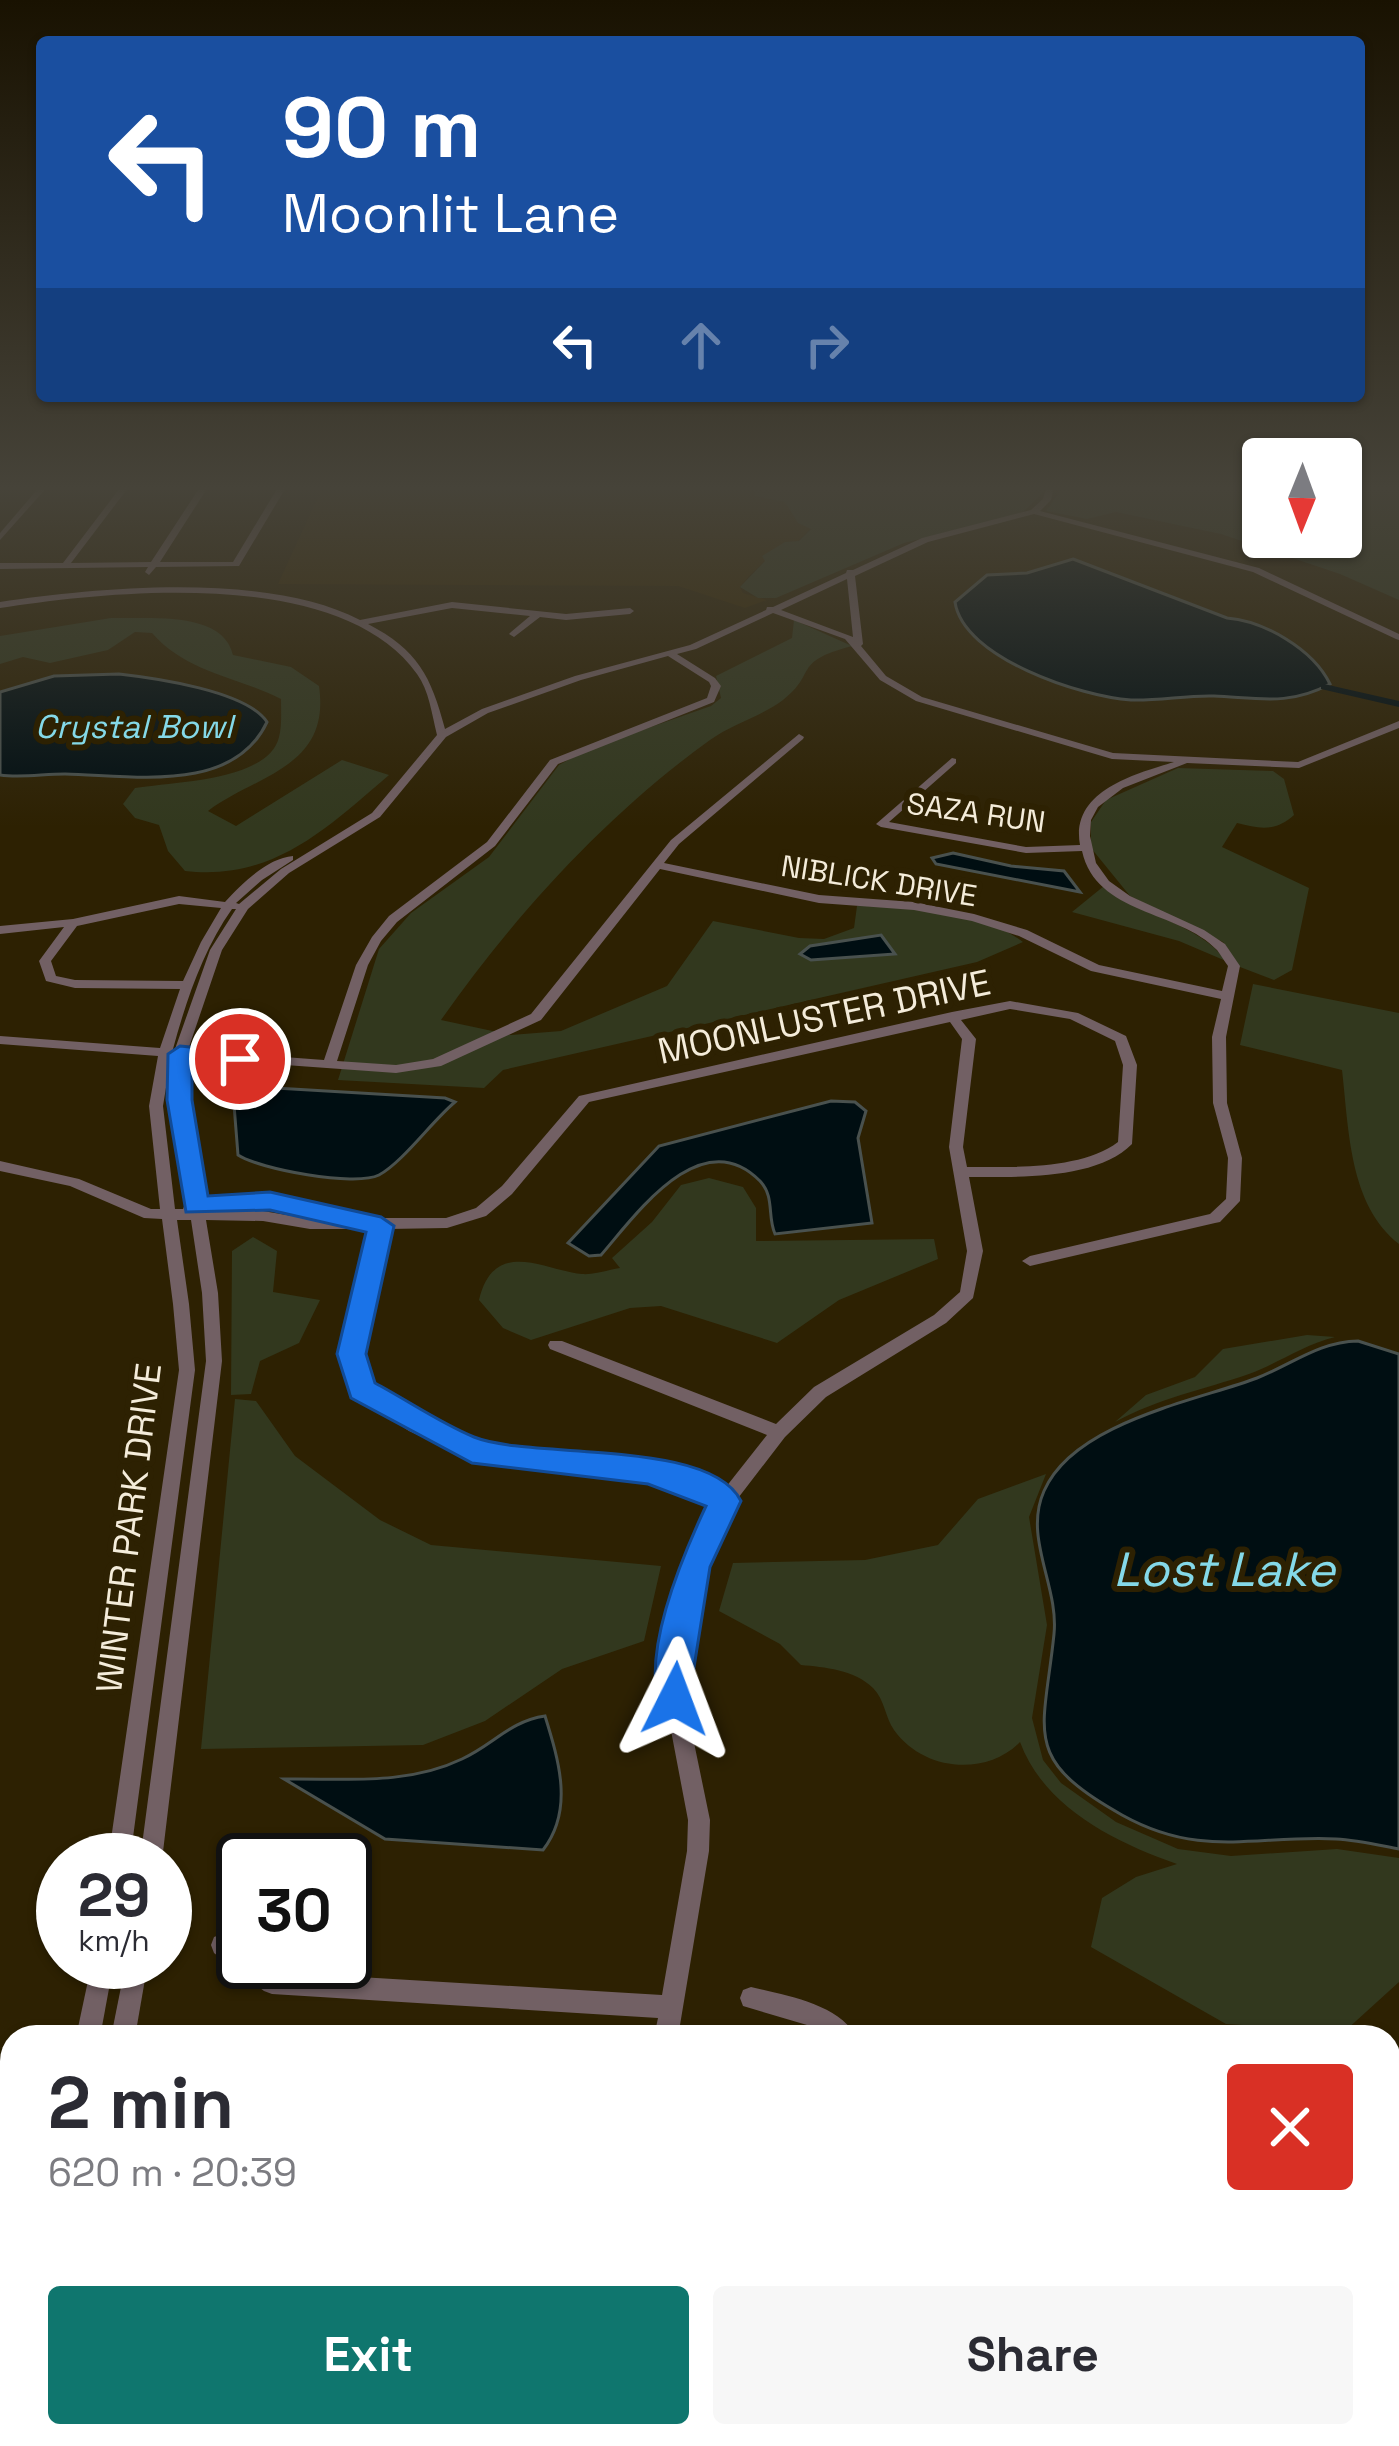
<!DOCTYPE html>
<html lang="en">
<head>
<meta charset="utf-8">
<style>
	:root { --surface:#fff; --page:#f7f7f7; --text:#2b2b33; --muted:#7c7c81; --accent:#0f766e }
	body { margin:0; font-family:"Space Grotesk",sans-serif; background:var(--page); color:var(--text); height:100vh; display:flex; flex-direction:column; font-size:45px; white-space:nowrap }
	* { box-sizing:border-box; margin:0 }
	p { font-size:39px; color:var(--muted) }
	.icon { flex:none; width:66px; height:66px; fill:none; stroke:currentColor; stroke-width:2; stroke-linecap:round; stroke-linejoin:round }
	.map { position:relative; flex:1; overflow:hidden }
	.sheet { position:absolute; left:0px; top:2025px; width:1401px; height:423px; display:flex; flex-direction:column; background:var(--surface); border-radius:36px 36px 0 0; box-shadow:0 3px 9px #0004 }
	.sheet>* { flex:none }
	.banner { position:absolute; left:36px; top:36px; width:1329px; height:366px; border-radius:12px; box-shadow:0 3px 9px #0004; background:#1a4fa0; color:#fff; overflow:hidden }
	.needle { width:78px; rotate:181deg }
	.fabs { position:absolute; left:1242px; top:438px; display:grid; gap:24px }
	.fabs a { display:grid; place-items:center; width:120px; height:120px; border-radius:12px; background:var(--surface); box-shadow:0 3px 9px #0004; font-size:60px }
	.speed { position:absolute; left:36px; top:1833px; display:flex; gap:24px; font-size:60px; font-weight:700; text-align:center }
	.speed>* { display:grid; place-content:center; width:156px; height:156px; border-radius:50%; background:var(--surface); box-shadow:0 3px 9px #0004; line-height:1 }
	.speed small { font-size:30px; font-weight:400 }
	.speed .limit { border:6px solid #111; border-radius:18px; background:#fff; color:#111 }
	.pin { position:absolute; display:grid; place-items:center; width:102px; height:102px; color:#fff; margin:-51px; border:6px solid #fff; border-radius:50%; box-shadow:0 3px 12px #0007 }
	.me { position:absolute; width:132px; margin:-66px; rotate:3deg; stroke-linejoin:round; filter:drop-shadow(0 0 9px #0008) }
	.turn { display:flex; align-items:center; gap:42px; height:252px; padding:0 48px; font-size:54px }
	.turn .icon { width:156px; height:156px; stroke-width:2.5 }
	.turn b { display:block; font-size:84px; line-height:102px }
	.lanes { display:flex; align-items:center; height:114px; padding:0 48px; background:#0003; justify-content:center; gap:60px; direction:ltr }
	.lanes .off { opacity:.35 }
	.round { display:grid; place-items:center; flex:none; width:126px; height:126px; border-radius:12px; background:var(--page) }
	.headline { display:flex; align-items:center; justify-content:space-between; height:204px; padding:0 48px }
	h1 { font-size:72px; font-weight:800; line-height:90px }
	.action { display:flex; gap:24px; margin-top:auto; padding:24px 48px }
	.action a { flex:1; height:138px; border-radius:12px; background:var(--accent); color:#fff; font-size:48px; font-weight:800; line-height:138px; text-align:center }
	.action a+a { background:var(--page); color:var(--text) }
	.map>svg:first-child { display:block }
	.built { fill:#372700 }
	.green { fill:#32381e }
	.water { fill:#000e12; stroke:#49514e; stroke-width:3 }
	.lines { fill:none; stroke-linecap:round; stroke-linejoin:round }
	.canal { fill:#000e12; fill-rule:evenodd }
	.minor { fill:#726064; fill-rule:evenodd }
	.route { fill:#1a73e8; stroke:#114b97; stroke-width:3 }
	.labels { text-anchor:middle; stroke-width:12; stroke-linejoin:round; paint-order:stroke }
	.far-street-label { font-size:30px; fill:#f4ecda; stroke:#2d2102 }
	.far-water-label { font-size:33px; font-style:italic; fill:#84d9e8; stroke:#2d2102 }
	.street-label { font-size:36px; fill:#f4ecda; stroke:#2d2102 }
	.near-water-label { font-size:48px; font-style:italic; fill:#84d9e8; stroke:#2d2102 }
</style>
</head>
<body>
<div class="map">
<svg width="1399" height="2446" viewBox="0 0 1399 2446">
	<rect width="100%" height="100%" fill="#2d2102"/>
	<path class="built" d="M324,484H752L755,496L785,502L798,523L811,528L798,541L785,542L748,577L740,587L743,593L767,600L745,608L678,586L278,584Z"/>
	<g class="green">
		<path d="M752,484H1039L1044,492L1022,513L904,543L776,598H758L740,587L765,561L762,556L785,542L799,541L811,529L798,523L785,502L755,496Z"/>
		<path d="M1065,484H1263V537H1341V484H1399V600L1340,574L1221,534L1116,512L1087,519L1046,511Z"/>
		<path d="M111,618C148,619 223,610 233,655L291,667L319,686C331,768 257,774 208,811L236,826L342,760L389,775C326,829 273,881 185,871L168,851L159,825L135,818L123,804L135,788C172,782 269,781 279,737C282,726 281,711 281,699C236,676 187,673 152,633L135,632L108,650L50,663L23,657L0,664V636Z"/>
		<path d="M794,620L852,646C791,662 818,673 783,700C762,716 732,724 710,740C607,814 514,916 441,1020L511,1035L561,1031L667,986L713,921L799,938L824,939L854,928L857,906C908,906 981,910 1023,942L977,962L503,1070L484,1088L338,1080L379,949L411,913L489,857L559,765L588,749L711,706L721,698L716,676L792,638Z"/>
		<path d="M1178,768L1273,771L1284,779L1294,815C1275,832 1260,829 1237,823L1222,847L1309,888L1292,970L1274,980L1240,967L1223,942L1130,896L1091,848V822L1106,800Z"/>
		<path d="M1104,886C1140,915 1200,924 1226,961L1179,941L1072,912Z"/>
		<path d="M1253,984L1399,1013V1244C1349,1205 1349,1130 1342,1070L1240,1045Z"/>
		<path d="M709,1178L743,1187L756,1208V1241L934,1239L938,1259L839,1300L777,1343L661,1306L630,1308L531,1340L503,1328L479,1300C494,1236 546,1271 582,1274C593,1275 608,1270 620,1268L612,1258L652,1222L681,1185Z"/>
		<path d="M253,1237L277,1251L273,1292L320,1300L299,1343L260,1361L251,1394L231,1395L232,1251Z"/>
		<path d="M1307,1335L1335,1337C1303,1345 1279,1363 1249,1374C1202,1390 1159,1398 1115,1422L1146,1395L1195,1377L1223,1349Z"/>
		<path d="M235,1399L256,1401L295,1456L380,1520L431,1545L661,1566L644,1641L562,1669L485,1721L423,1745L201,1749Z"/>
		<path d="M1046,1474L1029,1517L1047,1625L1032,1718L1043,1760L1061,1783L1116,1822L1178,1849L1231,1856L1337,1849L1399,1858V1982L1345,2031L1226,2024L1091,1947L1102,1898L1136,1877L1177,1864C1114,1842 1044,1807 1020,1742C987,1776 924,1772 894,1730C885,1717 885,1700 873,1688C855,1670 824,1667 801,1665L780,1644L719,1611L733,1563L865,1560L938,1545L978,1499Z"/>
		<path d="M0,2064L12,2071V2161L0,2209Z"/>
	</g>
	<g class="water">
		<path d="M1073,559L1227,618C1264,621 1313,649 1330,684C1289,706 1259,698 1214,696C1187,695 1159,701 1131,700C1082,697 963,658 955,602L987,575L1027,573Z"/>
		<path d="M119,674C155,678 247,691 267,722C233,795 130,775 65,774C43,774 21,778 0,775V692L54,676Z"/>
		<path d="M953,853L1011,866L1064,871L1080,892L936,864L932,858Z"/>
		<path d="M881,935L895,954L811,960L800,954L810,946Z"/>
		<path d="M242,1086L445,1098L455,1102C433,1120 402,1163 379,1175C355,1187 259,1169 238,1155L233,1092Z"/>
		<path d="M831,1101L855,1102L866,1111L858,1138L872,1223L775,1234C767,1216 775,1197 760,1181C701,1121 635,1216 601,1255L589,1256L568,1243L659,1146Z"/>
		<path d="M1358,1341L1399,1354V1849C1378,1845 1357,1840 1336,1839C1254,1835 1201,1859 1122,1815C1020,1758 1044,1733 1054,1634C1059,1586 1023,1538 1044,1491C1074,1422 1196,1401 1257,1378C1293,1364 1318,1342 1358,1341Z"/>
		<path d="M545,1716C559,1761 574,1810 543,1850L385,1839L284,1779C344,1778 406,1786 462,1759C493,1745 510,1721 545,1716Z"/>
		<path d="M81,2436H434L433,2446H78Z"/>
	</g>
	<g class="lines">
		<path class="canal" d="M1324,684L1399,701V707L1321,689V685Z"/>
		<g class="minor">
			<path d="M42,484H50L0,540V533Z"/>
			<path d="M123,484H131L71,563L151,562L202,484H210L160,562H233L280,484H288L239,566L156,567L149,575L145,572L148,567L0,569V563H63Z"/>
			<path d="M1047,484H1055L1051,500L1040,511L1259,568L1399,634V640L1396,639L1253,572L1034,514L928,542L855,576L863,644L861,646L886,676L922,697L1113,753L1298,762L1399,721V728L1299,768L1187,763L1123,788L1098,807L1091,820L1090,836L1096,863L1109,881L1130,896L1204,930L1225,944L1240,966L1226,1037L1227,1103L1242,1158L1240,1201L1220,1222L1215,1223L1030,1266L1022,1261L1030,1256L1210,1214L1226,1199L1228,1158L1213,1103L1212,1037L1221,999L1091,971L1019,936L972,921L914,910L819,903L660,869L541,1020L441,1066L396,1073L187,1058V1099L203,1200C256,1188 309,1201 360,1215L362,1218H446L476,1208L502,1186L579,1096L952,1012L1010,1001L1078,1013L1126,1036L1137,1065L1132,1144C1097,1180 1017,1177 969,1177L983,1251L973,1298L946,1323L826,1397L785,1437L732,1506L702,1567L688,1635L685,1699L710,1820L709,1851L678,2037H654L658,2018L272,1994L264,1991L214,1953L211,1945L214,1937L222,1934L243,1947V1962H263L276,1972L662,1995L687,1851L688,1820L665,1699L668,1635L684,1567L715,1504L690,1492L634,1478L506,1464L459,1454L409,1431L355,1395L343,1355L373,1229H310L263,1221L206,1220L218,1293L222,1361L162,1860H140L206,1361L202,1293L191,1220H177L189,1304L195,1370L130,1860H108L179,1370L173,1304L162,1219L144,1218L70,1186L0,1171V1161L79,1179L151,1209H160L149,1106L158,1056L0,1044V1036L160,1048L180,989L75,988L46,981L39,961L64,927L0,934V926L73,919L179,896L225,902C242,883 268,858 293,856V860L262,880L236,903L239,904L281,869L372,813L437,735C432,715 429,690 417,674C341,567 114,590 0,608V602C102,587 267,572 360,620L452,602L566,614L630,608L634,611L630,614L566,620L540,617L514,637L509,634L511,632L530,616L452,608L368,624C418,650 431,676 445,729L482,709L575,676L690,645L766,610L767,607H773L846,573L847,570H853L922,538L1031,510L1043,499ZM847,579L853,637L781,610ZM773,613L845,639L880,680L916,701L1112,759L1174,762C1135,774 1070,791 1080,845L1026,847L889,822L956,763V759L952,758L876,824L881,827L1026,853L1082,851C1096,915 1179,910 1217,950C1221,955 1224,961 1228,966L1222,991L1099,965L1027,930L974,914L914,902L819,895L664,863L679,844L803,739L804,737L799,734L671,840L531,1014L433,1059L396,1065L337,1061L368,965L381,941L397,922L495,846L558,764L714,702L721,686L715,678L677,654L696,649ZM668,656L709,682L711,686L707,698L550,760L487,842L389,916L372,937L356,965L324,1060L188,1050L222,950L248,909L289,873L380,817L446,737L488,713L581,680ZM179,904L221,908L201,942L183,981L75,980L56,976L51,961L77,926ZM232,909H236L210,950L175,1049H173C186,1001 203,950 232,909ZM1010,1009L1070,1019L1115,1041L1123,1065L1118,1142C1081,1170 1012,1167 967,1167L963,1147L976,1039L961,1020ZM950,1022L962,1039L949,1147L967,1251L960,1292L934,1315L814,1387L776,1424L562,1341H550L548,1345L550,1349L767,1435L722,1492C673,1469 621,1461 568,1456C534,1453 498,1452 466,1442C430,1430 399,1407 368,1386L359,1355L388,1229L447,1228L486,1216L512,1194L589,1102ZM171,1057H173V1099L189,1203L185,1204L183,1209H175L163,1106ZM231,1205L273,1207L335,1219H310L263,1211L205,1210Z"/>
			<path d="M92,1962H114L100,2037H76Z"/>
			<path d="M126,1962H148L135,2037H111Z"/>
			<path d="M751,1987C784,1995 840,2004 856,2037H824L807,2025L743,2006L740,1998L743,1990Z"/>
			<path d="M1399,2260V2287L1389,2291V2264Z"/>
			<path d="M12,2423V2436H27L24,2446H0V2434L3,2426Z"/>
			<path d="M1147,2436H1181L1176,2446H1142Z"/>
		</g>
	</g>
	<linearGradient id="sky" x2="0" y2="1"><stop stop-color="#191201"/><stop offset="0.59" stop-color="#464339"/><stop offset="1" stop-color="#464339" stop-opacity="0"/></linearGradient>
	<rect width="1399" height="827" fill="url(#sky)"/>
	<path class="route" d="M180,1046L240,1052L252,1059L240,1066L192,1062V1100L208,1196L270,1192L381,1217L394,1226L366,1354L375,1383C407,1400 440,1423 474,1437C531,1460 710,1438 741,1501L710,1567L687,1711L675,1715L662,1711C638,1657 683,1555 706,1506L648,1484L472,1463L351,1398L337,1354L366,1232L270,1210L186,1212L167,1100L168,1054Z"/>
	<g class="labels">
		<g class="far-street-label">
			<text transform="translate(976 813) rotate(8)" y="10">SAZA RUN</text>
			<text transform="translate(879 881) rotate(9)" y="10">NIBLICK DRIVE</text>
		</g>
		<g class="far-water-label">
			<text x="134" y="738">Crystal Bowl</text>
		</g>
		<g class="street-label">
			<text transform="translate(824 1016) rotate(-12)" y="13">MOONLUSTER DRIVE</text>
			<text transform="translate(128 1528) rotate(-83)" y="13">WINTER PARK DRIVE</text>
		</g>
		<g class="near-water-label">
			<text x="1224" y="1586">Lost Lake</text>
		</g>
	</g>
</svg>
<div class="fabs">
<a><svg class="needle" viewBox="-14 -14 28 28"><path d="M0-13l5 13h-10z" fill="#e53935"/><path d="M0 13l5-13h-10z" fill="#7c7c81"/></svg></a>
</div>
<div class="speed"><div>29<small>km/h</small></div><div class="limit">30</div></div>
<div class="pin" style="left:240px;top:1059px;background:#d93025"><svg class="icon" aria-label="arrive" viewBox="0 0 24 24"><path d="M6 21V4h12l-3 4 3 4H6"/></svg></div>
<svg class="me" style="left:675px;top:1699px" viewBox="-20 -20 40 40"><path d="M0-17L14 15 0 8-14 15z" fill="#1a73e8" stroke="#fff" stroke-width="4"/></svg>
<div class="banner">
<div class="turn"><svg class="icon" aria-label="left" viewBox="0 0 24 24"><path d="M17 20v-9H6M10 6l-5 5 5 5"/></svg><div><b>90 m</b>Moonlit Lane</div></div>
<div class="lanes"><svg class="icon" aria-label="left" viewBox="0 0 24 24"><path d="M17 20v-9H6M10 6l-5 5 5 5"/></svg><svg class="icon off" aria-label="ahead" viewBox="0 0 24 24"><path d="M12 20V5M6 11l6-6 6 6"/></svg><svg class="icon off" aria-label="right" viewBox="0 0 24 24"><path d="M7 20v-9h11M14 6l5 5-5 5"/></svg></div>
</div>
<section class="sheet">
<div class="headline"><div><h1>2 min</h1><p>620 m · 20:39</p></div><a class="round" style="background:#d93025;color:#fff"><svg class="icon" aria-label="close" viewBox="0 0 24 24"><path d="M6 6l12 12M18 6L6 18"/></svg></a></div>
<div class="action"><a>Exit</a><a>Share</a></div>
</section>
</div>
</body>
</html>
